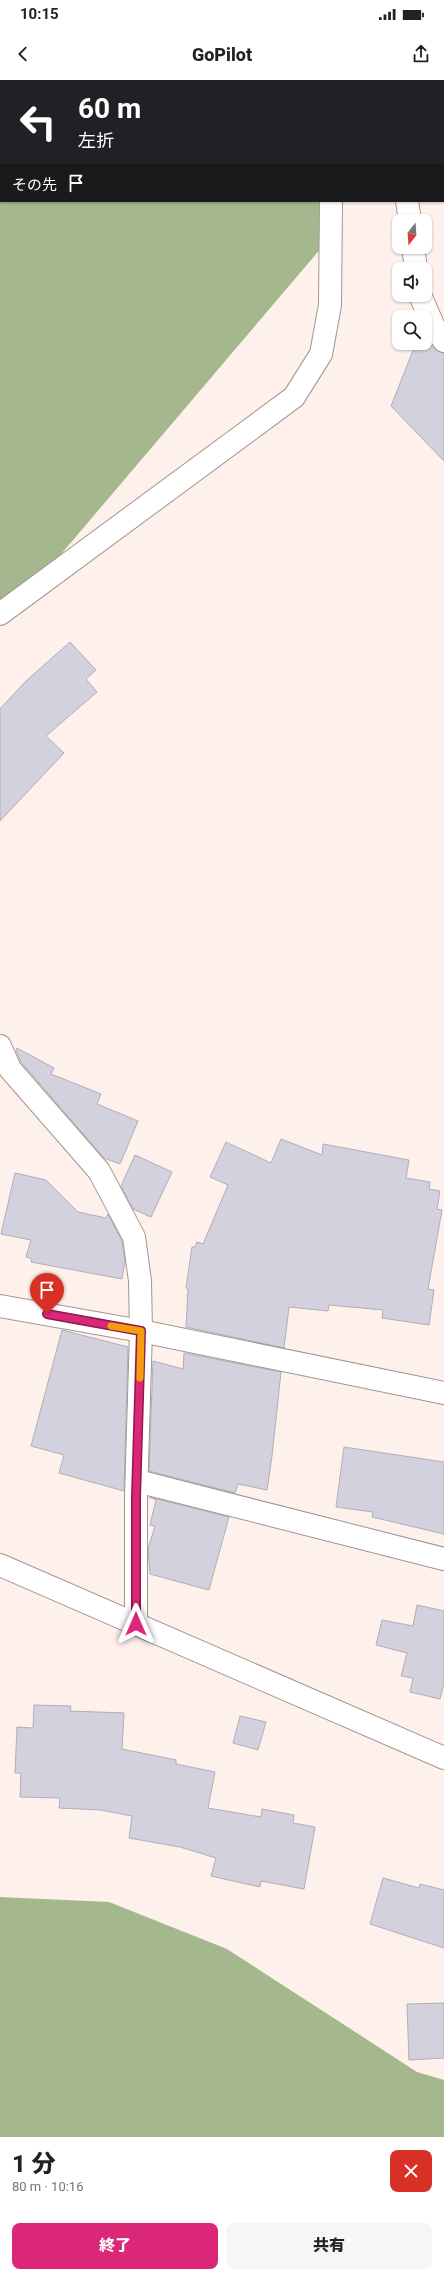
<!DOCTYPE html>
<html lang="ja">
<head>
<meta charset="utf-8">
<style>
	:root { --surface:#fff; --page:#f6f6f6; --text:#222; --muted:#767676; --accent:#db2777 }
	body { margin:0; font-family:Roboto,"Noto Sans JP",sans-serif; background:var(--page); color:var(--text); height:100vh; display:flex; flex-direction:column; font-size:15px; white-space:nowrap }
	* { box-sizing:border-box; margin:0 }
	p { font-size:13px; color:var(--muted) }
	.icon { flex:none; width:22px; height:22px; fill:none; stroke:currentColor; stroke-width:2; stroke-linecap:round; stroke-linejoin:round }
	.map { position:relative; height:2057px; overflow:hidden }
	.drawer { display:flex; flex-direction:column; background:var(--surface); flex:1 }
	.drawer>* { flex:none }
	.top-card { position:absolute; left:0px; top:0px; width:444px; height:122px; box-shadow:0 1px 3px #0004; background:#202124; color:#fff; overflow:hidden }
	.needle { width:26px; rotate:197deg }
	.fabs { position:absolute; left:392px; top:134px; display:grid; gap:8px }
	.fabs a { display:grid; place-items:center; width:40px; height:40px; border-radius:8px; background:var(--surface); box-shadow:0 1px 3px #0004; font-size:20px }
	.pin { position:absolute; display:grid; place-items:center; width:34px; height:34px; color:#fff; margin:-41px -17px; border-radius:50% 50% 50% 0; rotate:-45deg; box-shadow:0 0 4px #0007 }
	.pin .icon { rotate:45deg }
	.me { position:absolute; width:44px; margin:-22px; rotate:0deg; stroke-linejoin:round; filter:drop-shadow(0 0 3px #0008) }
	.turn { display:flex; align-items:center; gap:14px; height:84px; padding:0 12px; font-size:18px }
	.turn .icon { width:52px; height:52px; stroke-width:2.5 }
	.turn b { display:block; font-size:28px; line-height:34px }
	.then { display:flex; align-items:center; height:38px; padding:0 12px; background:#0003; gap:8px; font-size:15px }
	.round { display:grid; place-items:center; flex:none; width:42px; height:42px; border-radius:8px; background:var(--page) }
	.overview { display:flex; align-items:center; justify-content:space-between; height:68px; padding:0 12px }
	h1 { font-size:24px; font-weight:800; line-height:30px }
	.button { display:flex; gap:8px; margin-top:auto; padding:8px 12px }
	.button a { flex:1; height:46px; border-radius:8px; background:var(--accent); color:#fff; font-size:16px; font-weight:800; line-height:46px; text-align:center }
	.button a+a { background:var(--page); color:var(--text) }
	.status { display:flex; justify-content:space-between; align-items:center; height:28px; padding:0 20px; background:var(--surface); direction:ltr }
	.status svg { height:11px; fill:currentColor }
	header { display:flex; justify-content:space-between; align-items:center; height:52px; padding:0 12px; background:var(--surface); font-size:18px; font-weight:800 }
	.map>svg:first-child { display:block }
	.forest { fill:#a5b78c }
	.building { fill:#d3d1dd; stroke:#b0aeb9 }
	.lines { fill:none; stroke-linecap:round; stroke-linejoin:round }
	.minor-casing { stroke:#a39691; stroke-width:24 }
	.minor { stroke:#fff; stroke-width:22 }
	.route-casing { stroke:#8e194d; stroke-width:10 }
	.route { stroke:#db2777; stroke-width:7 }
	.slow { stroke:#f59e0b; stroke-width:7 }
</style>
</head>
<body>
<div class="status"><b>10:15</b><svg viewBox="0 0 49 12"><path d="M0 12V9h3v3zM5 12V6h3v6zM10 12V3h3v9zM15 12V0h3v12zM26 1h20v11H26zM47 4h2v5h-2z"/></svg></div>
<header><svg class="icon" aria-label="back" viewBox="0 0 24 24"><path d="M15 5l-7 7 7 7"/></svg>GoPilot<svg class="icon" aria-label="share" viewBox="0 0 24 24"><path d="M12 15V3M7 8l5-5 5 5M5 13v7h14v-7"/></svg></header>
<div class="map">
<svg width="444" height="2057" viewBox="0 0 444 2057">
	<rect width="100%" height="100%" fill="#fef0eb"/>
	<g class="forest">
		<path d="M0,0H305L1,1V121H323L328,160L0,546Z"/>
		<path d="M0,1817L109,1822L227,1869L417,1992L444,2000V2057H0Z"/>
	</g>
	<g class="building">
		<path d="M427,260L434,269L444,273V381L391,326L416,263H425Z"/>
		<path d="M70,562L96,590L86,599L97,612L46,656L64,673L0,741V629L26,601Z"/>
		<path d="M17,968L54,988L51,994L101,1014L97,1024L138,1041L120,1084L104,1078L21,982L16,971Z"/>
		<path d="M281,1059L322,1075L323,1064L409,1080L406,1098L430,1102L429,1109L440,1111L437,1129L442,1130L428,1209L434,1210L429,1245L382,1238L383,1230L329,1225L328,1231L289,1227L284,1268L186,1247L188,1209L186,1208L192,1167H195L197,1162L203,1164L228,1105L210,1097L226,1062L271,1083Z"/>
		<path d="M135,1075L172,1092L151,1137L133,1129L121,1106Z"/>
		<path d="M15,1093L46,1100L78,1132L106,1138L108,1134L122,1161L125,1181L122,1199L31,1182L32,1179L26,1177L31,1160L1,1154Z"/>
		<path d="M62,1250L128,1267L124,1411L59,1393L64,1375L31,1366Z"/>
		<path d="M184,1273L281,1292L272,1376L267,1410L238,1404L235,1413L149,1391L153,1281L183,1289Z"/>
		<path d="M344,1367L444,1382V1454L372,1437L373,1432L336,1427Z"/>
		<path d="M149,1417L229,1437L209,1510L150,1494L148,1469L155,1446L150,1445L156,1420Z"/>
		<path d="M417,1525L444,1531V1603L440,1619L410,1612L413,1598L401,1596L407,1573L376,1565L382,1540L413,1546Z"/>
		<path d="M34,1625L71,1626L70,1631L124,1633L122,1669L176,1680V1684L215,1692L208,1728L261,1737L262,1729L294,1735L293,1743L315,1747L304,1809L261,1801L260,1807L211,1796L216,1778L180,1767L129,1758L132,1736L101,1730L59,1728L60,1718L20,1717L21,1693H15L17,1647L33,1648Z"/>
		<path d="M240,1636L266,1642L258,1670L233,1663Z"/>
		<path d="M383,1798L419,1808L420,1804L444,1810V1868L370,1844Z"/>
		<path d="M444,1923V1978L409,1980L407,1924Z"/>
	</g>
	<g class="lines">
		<defs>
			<g id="minor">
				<path d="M328,0V1"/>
				<path d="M407,121L410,141"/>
				<path d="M413,167L416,189"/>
				<path d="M420,215L435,249L444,261"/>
				<path d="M0,534L294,317L321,274L330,225L331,121"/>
				<path d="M0,966L10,989L99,1091L134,1157L140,1201L141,1251L136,1417V1544"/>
				<path d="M0,1226L141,1251L444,1313"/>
				<path d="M137,1401L444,1479"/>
				<path d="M0,1485L444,1678"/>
			</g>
		</defs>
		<use href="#minor" class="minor-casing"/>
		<use href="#minor" class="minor"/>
	</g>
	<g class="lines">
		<defs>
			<path id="route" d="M47,1234L141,1251L136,1417V1544"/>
		</defs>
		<use href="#route" class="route-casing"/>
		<use href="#route" class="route"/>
		<path class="slow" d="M111,1246L141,1251L140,1298"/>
	</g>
</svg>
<div class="fabs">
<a><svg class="needle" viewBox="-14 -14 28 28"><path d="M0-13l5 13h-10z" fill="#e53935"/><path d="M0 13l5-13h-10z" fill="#767676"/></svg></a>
<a><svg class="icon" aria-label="sound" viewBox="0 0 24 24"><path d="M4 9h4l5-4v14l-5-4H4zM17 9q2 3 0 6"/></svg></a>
<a><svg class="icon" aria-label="search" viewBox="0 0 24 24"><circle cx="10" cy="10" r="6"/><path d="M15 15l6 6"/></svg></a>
</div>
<div class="pin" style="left:47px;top:1234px;background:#d93025"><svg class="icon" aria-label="arrive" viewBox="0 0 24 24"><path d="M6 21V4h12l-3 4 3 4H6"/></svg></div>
<svg class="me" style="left:136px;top:1544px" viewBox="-20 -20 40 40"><path d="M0-17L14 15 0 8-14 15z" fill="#db2777" stroke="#fff" stroke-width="4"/></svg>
<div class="top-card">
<div class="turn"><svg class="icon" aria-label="left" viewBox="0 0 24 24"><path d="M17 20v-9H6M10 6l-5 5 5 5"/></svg><div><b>60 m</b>左折</div></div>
<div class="then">その先<svg class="icon" aria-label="arrive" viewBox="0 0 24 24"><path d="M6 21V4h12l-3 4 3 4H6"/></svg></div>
</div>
</div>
<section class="drawer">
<div class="overview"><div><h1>1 分</h1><p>80 m · 10:16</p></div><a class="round" style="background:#d93025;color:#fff"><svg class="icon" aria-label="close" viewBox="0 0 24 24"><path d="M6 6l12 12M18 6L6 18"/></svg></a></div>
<div class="button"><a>終了</a><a>共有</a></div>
</section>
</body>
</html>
